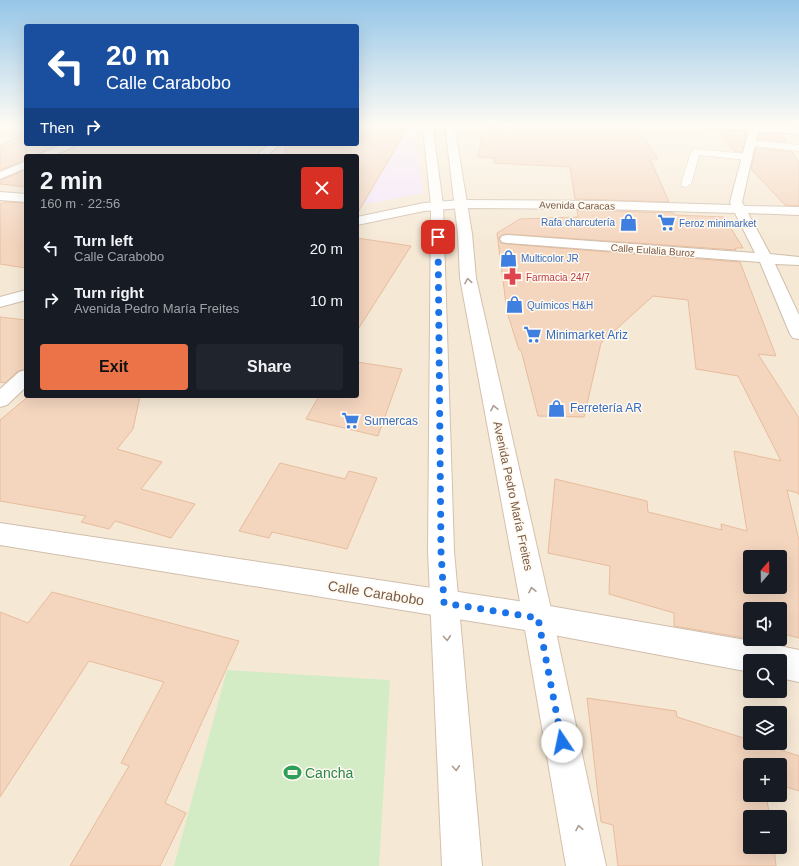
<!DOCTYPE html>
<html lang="en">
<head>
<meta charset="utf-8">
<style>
	:root { --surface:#171b24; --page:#20242c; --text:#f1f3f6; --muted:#9ea1a6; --accent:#ec7348 }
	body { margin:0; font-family:Helvetica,sans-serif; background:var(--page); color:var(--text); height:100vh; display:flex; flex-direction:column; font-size:15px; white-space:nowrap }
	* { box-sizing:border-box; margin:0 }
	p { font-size:13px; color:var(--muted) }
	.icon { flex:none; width:22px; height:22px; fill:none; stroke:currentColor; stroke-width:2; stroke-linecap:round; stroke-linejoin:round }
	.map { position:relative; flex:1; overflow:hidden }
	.details { position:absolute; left:24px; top:154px; width:335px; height:244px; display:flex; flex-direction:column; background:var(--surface); border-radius:4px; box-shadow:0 4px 16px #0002 }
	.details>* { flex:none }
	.guide { position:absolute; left:24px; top:24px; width:335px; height:122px; border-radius:4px; box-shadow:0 4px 16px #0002; background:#1a4fa0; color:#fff; overflow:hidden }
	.needle { width:26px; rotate:20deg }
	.buttons { position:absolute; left:743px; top:550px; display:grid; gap:8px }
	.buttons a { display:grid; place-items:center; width:44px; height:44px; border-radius:4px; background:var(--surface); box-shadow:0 4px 16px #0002; font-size:20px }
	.pin { position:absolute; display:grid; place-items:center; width:34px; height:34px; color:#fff; margin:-17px; border-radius:8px; box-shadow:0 2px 6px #0006 }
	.me { position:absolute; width:44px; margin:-22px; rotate:349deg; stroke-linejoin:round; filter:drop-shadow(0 0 3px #0008) }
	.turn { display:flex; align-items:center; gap:14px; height:84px; padding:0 16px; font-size:18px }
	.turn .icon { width:52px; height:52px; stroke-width:2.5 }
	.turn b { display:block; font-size:28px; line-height:34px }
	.then { display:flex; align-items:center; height:38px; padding:0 16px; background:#0003; gap:8px; font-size:15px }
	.round { display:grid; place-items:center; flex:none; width:42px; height:42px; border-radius:4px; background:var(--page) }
	.headline { display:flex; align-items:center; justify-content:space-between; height:68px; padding:0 16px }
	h1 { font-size:24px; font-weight:700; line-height:30px }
	.primary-button { display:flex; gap:8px; margin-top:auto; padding:8px 16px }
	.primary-button a { flex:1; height:46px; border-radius:4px; background:var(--accent); color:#111; font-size:16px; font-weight:700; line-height:46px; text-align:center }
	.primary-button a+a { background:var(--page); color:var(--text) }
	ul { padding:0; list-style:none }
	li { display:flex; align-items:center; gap:12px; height:52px; padding:0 16px }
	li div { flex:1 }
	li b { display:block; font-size:15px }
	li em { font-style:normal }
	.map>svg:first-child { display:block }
	.residential { fill:#f5e8d5; fill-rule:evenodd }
	.education { fill:#f3e4fa }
	.green { fill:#d3ecc5 }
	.building { fill:#f4d5be; stroke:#e8bc9d; fill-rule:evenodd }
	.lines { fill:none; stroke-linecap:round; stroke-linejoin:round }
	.lane-casing { stroke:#d0beac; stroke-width:1 }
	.street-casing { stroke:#d0beac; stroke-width:2 }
	.secondary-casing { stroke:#d6c0ac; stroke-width:2 }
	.lane { fill:#fff; fill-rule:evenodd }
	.street { fill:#fff; fill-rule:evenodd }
	.secondary { fill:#fff; fill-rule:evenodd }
	.oneway { stroke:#af9d92 }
	.route { stroke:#1a73e8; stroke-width:7; stroke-dasharray:0 12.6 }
	.labels { text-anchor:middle; stroke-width:3; stroke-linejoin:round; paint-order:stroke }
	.far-street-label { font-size:10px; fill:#795c4a; stroke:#fff9ef }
	.far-shop-label { font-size:10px; fill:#366cbe; stroke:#fff9ef; text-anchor:start }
	.far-health-label { font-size:10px; fill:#be3a42; stroke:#fff9ef; text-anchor:start }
	.shop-label { font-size:12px; fill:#366cbe; stroke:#fff9ef; text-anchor:start }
	.street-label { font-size:12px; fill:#795c4a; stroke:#fff9ef }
	.near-street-label { font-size:14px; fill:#795c4a; stroke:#fff9ef }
	.near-leisure-label { font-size:14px; fill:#27864d; stroke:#fff9ef; text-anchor:start }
</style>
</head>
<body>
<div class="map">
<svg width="799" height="866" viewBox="0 0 799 866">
	<rect width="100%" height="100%" fill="#fdf6e7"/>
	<path class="residential" d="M0,124H26V144H357V124H799V866H0ZM26,156H357V396H26ZM750,557H780V587H750ZM750,609H780V639H750ZM750,661H780V691H750ZM750,713H780V743H750ZM750,765H780V795H750ZM750,817H780V847H750Z"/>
	<path class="education" d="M357,124L414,127L423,193L357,206V156H274L287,144H357Z"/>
	<path class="green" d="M227,670L390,680L379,866H174Z"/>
	<g class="building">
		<path d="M357,124H410L357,214V156H285V144H357Z"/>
		<path d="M525,124H635L658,159H650L669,202L575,199L570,167L494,163L495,158L478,157L484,125L523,127Z"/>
		<path d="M715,129L747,132L742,152L735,151Z"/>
		<path d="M26,133V160L0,170V146Z"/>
		<path d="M759,133L782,135L786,142L758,139Z"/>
		<path d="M756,148L792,152L799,162V206L785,205L751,169Z"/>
		<path d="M26,170V187L0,184V180Z"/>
		<path d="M5,202L26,203V268L0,264V204Z"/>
		<path d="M577,210L674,213L675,215L724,217L743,248H735L736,250L507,234L502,235L499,238L501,243L507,244L740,262L776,356L758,354L799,418V495L798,493L787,490L799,540V638L780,633V609H750V639H779L780,644L674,626V613L609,594L610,566L548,553L555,479L647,501L648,512L722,530L721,524L747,531L734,451L781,461L738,376L696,369L688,300L653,296L601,343L584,417L538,416L521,350H519L507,312L497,233L520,219L578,217ZM750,557H780V587H750Z"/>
		<path d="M357,238L411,246L357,331Z"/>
		<path d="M0,317L26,320V369L18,371L5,383L0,382Z"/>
		<path d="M357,362L402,369L378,436L306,419L319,396H357Z"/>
		<path d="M29,396H140L133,429L117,449L162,462L141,489L195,504L171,538L115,521L109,529L81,522L86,516L0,501V420Z"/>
		<path d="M280,463L345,479L349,471L377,478L347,549L272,532L269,538L239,531Z"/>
		<path d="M52,592L239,641L165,803L186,813L160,866H70L129,766L121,763L164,682L89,661L0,797V612L28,623Z"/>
		<path d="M587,698L676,711L677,717L750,740V743H759L799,756V791L780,785V765H750V795H766L770,817H750V847H774L776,866H618L613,825L601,822Z"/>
	</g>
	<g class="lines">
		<defs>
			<g id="lane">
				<path d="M750,140L799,145V151L747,145L746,143Z"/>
				<path d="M695,149L747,154L752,157L747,160L699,155L691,184L686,187L682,186L681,184L691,152Z"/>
			</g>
			<g id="street">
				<path d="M695,124H737L799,128V134L758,131L742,202L744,206L799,207V215L748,213L770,254L799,257V265L775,264L799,315V339L793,338L790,334L760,262L507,243L502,242L500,239L502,236L507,235L755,253L735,213L602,209L461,208L424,211L357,225V217L424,203L461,200L602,201L731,205L730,202L749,130L700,127Z"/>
				<path d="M63,144H76L75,146L53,156H39L40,154Z"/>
				<path d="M269,144H280L267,156H256Z"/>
				<path d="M26,161V168L0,179V172Z"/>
				<path d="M0,192L26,194V202L0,200Z"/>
				<path d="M26,290V300L0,307V297Z"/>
				<path d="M26,370V387L7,405L0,407V389L19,372Z"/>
				<path d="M0,523L538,604L780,646L799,650V682L780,678V661H750V672L538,632L0,545Z"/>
			</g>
			<g id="secondary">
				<path d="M425,124H434V138L443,205L454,551L482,866H442L428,551L431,205L424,138Z"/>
				<path d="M445,124H454L472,234L476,278L553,618L606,866H566L523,618L460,278L458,234Z"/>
			</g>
		</defs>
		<use href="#lane" class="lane-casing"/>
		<use href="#street" class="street-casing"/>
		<use href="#secondary" class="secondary-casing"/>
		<use href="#lane" class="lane"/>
		<use href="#street" class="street"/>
		<use href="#secondary" class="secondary"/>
	</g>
	<defs><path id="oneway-chevron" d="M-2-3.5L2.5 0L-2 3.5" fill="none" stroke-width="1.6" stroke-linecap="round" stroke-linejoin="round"/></defs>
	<g class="oneway">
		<use href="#oneway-chevron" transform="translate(468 281) rotate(-99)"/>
		<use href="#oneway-chevron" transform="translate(494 408) rotate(-102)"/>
		<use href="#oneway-chevron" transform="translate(532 590) rotate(-102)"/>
		<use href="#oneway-chevron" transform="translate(447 638) rotate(86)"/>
		<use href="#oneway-chevron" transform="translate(456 768) rotate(86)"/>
		<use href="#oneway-chevron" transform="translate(579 828) rotate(-101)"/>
	</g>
	<linearGradient id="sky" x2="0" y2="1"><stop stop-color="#95c6e8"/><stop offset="0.51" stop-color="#fefbf4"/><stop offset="1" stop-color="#fefbf4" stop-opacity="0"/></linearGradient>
	<rect width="799" height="245" fill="url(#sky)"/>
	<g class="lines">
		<path class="route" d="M438,237L441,551L444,603L538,618L562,742"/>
	</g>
	<defs>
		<symbol id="shop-bare" viewBox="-9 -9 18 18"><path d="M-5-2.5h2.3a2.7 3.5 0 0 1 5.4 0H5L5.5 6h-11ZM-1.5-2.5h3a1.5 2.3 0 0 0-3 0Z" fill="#3f7fe0" stroke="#fff9ef" stroke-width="2.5" paint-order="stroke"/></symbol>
		<symbol id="supermarket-bare" viewBox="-9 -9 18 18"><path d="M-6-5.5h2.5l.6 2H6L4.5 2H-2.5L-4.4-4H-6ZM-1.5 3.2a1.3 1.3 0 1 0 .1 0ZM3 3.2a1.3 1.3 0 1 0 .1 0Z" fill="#3f7fe0" stroke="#fff9ef" stroke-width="2.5" paint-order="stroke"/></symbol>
		<symbol id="pharmacy-bare" viewBox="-9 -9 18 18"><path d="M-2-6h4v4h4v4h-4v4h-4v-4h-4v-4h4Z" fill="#e0444e" stroke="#fff9ef" stroke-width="2.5" paint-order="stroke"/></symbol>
		<symbol id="stadium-bare" viewBox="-9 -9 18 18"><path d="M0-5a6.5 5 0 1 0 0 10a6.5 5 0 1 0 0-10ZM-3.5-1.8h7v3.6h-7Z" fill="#2e9e5b" stroke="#fff9ef" stroke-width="2.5" paint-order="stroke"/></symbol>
	</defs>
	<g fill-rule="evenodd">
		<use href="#shop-bare" x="616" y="210" width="25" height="25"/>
		<use href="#supermarket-bare" x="654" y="210" width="25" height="25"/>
		<use href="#shop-bare" x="496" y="246" width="25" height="25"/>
		<use href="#pharmacy-bare" x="500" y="264" width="25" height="25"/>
		<use href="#shop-bare" x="502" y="292" width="25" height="25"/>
		<use href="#supermarket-bare" x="520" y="322" width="25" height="25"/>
		<use href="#shop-bare" x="544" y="396" width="25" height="25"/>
		<use href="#supermarket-bare" x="338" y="408" width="25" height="25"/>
		<use href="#stadium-bare" x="280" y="760" width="25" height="25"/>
	</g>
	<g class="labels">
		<g class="far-street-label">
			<text transform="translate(577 205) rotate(1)" y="4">Avenida Caracas</text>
			<text transform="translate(653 250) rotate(4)" y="4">Calle Eulalia Buroz</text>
		</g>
		<g class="far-shop-label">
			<text x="615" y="226" text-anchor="end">Rafa charcutería</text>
			<text x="679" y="227">Feroz minimarket</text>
			<text x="521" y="262">Multicolor JR</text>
			<text x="527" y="309">Químicos H&amp;H</text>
		</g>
		<g class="far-health-label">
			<text x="526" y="281">Farmacia 24/7</text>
		</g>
		<g class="shop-label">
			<text x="546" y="339">Minimarket Ariz</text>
			<text x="570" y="412">Ferretería AR</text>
			<text x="364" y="425">Sumercas</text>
		</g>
		<g class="street-label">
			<text transform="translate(513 496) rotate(78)" y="4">Avenida Pedro María Freites</text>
		</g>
		<g class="near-street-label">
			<text transform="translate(376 593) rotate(9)" y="5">Calle Carabobo</text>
		</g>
		<g class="near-leisure-label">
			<text x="305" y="778">Cancha</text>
		</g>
	</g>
</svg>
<div class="buttons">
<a><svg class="needle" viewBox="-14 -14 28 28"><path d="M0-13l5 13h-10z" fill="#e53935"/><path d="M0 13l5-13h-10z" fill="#9ea1a6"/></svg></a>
<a><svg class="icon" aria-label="sound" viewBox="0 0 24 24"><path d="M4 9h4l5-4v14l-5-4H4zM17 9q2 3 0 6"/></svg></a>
<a><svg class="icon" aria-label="search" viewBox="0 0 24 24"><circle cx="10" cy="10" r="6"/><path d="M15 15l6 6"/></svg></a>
<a><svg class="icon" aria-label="layers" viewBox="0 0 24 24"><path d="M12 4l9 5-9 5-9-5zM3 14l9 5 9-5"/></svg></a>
<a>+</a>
<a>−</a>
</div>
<div class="pin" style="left:438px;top:237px;background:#d93025"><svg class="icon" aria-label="arrive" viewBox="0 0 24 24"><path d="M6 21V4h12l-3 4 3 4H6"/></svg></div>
<svg class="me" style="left:562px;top:742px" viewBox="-20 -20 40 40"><circle r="19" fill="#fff"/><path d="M0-13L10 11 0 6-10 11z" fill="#1a73e8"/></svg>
<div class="guide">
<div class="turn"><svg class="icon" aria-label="left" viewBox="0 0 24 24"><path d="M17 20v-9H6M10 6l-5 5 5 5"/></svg><div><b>20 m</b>Calle Carabobo</div></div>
<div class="then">Then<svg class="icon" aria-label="right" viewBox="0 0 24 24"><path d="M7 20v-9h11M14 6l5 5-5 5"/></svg></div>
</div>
<section class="details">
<div class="headline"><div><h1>2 min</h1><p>160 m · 22:56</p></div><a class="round" style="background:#d93025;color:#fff"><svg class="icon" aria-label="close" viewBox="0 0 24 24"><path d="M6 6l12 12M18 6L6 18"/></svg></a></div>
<ul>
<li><svg class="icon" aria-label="left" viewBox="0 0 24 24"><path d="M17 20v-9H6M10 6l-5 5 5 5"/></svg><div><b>Turn left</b><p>Calle Carabobo</p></div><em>20 m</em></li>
<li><svg class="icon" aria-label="right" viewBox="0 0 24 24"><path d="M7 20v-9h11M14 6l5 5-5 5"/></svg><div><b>Turn right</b><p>Avenida Pedro María Freites</p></div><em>10 m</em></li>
</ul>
<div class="primary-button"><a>Exit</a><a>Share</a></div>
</section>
</div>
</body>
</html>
